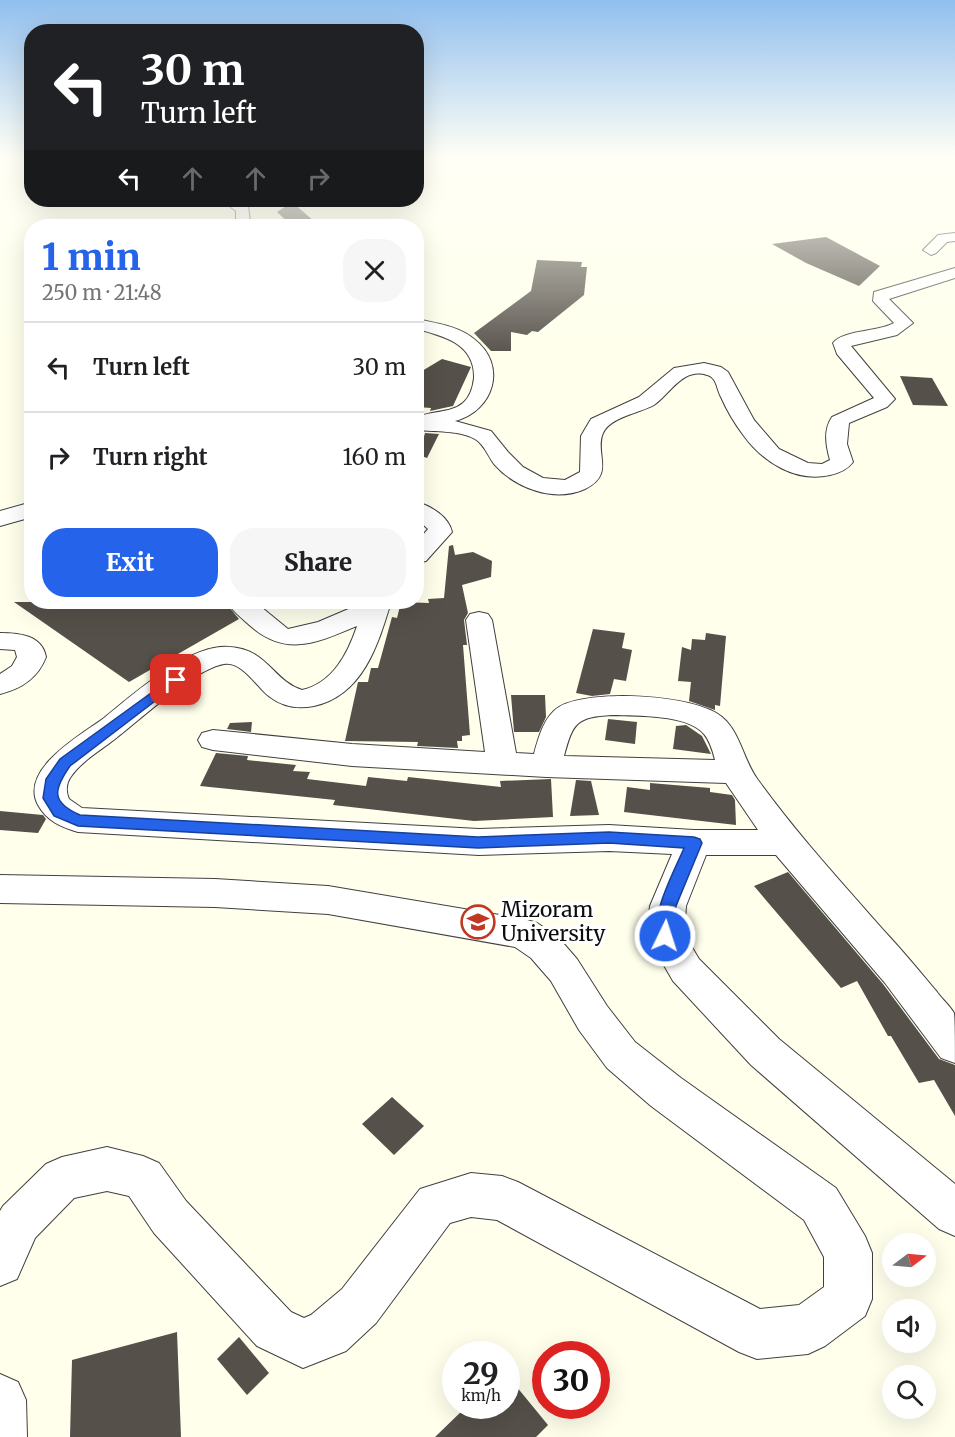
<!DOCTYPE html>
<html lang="en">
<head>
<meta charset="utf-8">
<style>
	:root { --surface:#fff; --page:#f6f6f6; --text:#202124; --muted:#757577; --line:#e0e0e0; --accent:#2563eb }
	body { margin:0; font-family:Merriweather,serif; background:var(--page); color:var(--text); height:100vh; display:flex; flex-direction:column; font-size:22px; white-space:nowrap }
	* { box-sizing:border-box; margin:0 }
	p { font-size:20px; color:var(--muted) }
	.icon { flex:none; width:33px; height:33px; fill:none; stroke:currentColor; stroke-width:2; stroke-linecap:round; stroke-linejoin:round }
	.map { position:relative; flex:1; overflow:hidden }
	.details { position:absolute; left:24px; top:219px; width:400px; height:390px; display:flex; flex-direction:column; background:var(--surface); border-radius:24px; box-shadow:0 6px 24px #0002 }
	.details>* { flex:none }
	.banner { position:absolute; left:24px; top:24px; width:400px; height:183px; border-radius:24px; box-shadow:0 6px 24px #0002; background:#202124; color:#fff; overflow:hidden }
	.needle { width:39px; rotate:74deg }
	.tools { position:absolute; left:882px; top:1233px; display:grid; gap:12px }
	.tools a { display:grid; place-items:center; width:54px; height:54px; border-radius:50%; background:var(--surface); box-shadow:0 6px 24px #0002; font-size:30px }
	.speed { position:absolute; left:442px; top:1341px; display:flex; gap:12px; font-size:30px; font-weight:700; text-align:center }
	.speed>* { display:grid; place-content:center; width:78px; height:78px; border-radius:50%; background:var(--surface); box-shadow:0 6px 24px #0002; line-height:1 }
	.speed small { font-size:15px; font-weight:400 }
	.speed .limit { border:9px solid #d22; background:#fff; color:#111 }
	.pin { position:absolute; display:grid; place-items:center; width:51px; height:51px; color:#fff; margin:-26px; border-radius:12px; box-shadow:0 3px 9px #0006 }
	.me { position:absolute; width:66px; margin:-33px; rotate:4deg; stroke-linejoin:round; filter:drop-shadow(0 0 4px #0008) }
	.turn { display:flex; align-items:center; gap:21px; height:126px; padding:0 18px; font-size:27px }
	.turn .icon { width:78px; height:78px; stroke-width:2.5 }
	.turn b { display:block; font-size:42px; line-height:51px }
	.lanes { display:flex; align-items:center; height:57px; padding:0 18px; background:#0003; justify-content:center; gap:30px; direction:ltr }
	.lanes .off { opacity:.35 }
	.round { display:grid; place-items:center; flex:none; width:63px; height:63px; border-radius:24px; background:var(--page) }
	.summary { display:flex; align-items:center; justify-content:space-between; height:102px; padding:0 18px }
	h1 { font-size:36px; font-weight:800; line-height:45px; color:var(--accent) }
	.primary-button { display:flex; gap:12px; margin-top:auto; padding:12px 18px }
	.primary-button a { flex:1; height:69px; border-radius:24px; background:var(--accent); color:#fff; font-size:24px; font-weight:800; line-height:69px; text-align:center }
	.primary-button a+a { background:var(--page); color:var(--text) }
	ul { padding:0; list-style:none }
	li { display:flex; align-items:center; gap:18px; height:90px; padding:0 18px; border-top:2px solid var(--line) }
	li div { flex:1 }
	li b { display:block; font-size:22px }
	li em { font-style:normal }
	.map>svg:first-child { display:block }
	.building { fill:#555049 }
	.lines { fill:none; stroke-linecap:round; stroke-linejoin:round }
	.minor-casing { stroke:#404040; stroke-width:2 }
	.minor { fill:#fff; fill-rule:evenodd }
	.route { fill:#2563eb; stroke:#184099; stroke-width:1.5 }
	.labels { text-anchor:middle; stroke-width:6; stroke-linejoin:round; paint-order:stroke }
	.near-poi-label { font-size:21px; fill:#0d0d0d; stroke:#fff; text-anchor:start }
</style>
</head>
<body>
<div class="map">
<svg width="955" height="1437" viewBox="0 0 955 1437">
	<rect width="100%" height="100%" fill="#ffffec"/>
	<g class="building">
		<path d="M292,202L315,222L291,225L277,212Z"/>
		<path d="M826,237L854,252L880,266L859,286L806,263L772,244Z"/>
		<path d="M537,260L582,262L581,267H587L584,295L538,332L532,331L527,335L511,332V351H491L474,333L531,291Z"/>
		<path d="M442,359L471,367L453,406L430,411L431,408L417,407V374Z"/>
		<path d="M900,376L932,378L948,406L913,405Z"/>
		<path d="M425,433L439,434L427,458L419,455Z"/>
		<path d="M453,545L455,555L473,552L492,561L491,577L462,585L468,613L464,620L467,645H463L470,735L462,736V741H457L458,748L417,746L418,742L345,741L358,682H368L371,668H378L392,617L397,618L401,602L429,603L428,599L444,598L449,546Z"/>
		<path d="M14,602H225L239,619L129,682Z"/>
		<path d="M593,629L625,633L622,648L632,650L626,681L614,679L610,694L592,696L576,693Z"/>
		<path d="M706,633L726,636L720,706L715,705V710L689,701L691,682L678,681L682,647L691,650L692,639L705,640Z"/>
		<path d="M511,695H545L546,717L539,732H514Z"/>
		<path d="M608,719L637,722L635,744L605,740Z"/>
		<path d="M252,722L251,732L227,729L230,723Z"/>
		<path d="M686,725L702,736L711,754L673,749L676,726Z"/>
		<path d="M216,753L248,756L247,760L296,765L293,771L310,772L307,779L366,786L368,777L407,781L408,777L501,787L500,781L551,779L553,817L474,821L333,805L335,800L200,786Z"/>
		<path d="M576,780L591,781L599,815L570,816Z"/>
		<path d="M650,783L710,788V792L732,795L735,800L736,825L624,812L627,787L650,790Z"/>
		<path d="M0,811L43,815L46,819L38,833L0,830Z"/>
		<path d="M788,872L883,984L939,1059L955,1065V1116L934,1080L919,1083L891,1036H888L857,981L841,988L754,886Z"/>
		<path d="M392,1097L424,1126L394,1155L362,1124Z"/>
		<path d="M177,1332L181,1437H70L72,1360Z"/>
		<path d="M239,1337L269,1373L247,1395L217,1359Z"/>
		<path d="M507,1375L548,1425L536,1437H435L467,1406H507Z"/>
	</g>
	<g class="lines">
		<defs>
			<g id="minor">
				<path d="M221,200H236L248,206L250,221C245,229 235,226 226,226L236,219V211Z"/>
				<path d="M955,233V241L947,242L936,253L931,255L923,250L938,235Z"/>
				<path d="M955,268V278L889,299L913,323L897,335L851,346L895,399L887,407L849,423L847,444L853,462C847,470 839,473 830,475C796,483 763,462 744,436C735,424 727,411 721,397C718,392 717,384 714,380C713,378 709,375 707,375C683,367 670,394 654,405C640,413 610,417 603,433C594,453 616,474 585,489C554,503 515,488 494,464C488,456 484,444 475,439C459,430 435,432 417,430V418C430,410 450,414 463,403C470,397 473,387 474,378C475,344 444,336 417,329V319C435,323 459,326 474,339C508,365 494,411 455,421L491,431L508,452L523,467L543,478L565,480L580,472L581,436L591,419L639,397L674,368L704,363L721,367L728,372L754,420L779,449L808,463L822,464L830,460C826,446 823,430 832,417L874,398L837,354L833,343C843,330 878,332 894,323L873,301L874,292Z"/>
				<path d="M32,502V517L0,526V511Z"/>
				<path d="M417,502C431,506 449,517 452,532L426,561L417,563V542L428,529L417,519Z"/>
				<path d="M227,602H255L288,629L318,622L365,602H391C378,645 363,695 314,706C299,709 283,707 270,697C257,688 243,661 224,664C194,669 140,720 115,739C100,751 81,761 70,778C66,784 66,792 69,799L82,808L479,829L609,825L694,830H758L726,783L546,777L352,766L213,750L202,747L198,740L202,733L213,730L352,744L485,752L466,620L470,614L479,612L488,614L492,620L516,753L534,754C538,739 544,716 559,707C588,689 695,694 722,717C741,733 743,760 758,780C797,834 842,883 886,933C904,952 920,972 937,992C942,999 950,1006 954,1013C955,1022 955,1052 955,1063L941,1058L885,983L776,855H706L686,906L684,934L699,959L779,1039L955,1184V1236L939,1229L751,1065L673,981L647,936L650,906L672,854L609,851L479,855L78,832C61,827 47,821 38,805C19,769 81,735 104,718C134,694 189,644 229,647C268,649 272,680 302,690C333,683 348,653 357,626C314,644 284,658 246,622C239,616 232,610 227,602ZM612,715C637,716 687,714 704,734C710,741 713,752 715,760L564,756C573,722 577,717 612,715Z"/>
				<path d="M0,633C19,633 42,635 46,657C38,678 21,689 0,694V674L12,666L17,657L15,650L0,649Z"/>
				<path d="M0,875L215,879L328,886L524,919L537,923L557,936L577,959L607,1006L635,1042L681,1078L836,1188L865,1236L872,1253V1299L865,1316L825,1346L808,1354L757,1359L739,1352L497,1220L471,1217L450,1223L376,1323L346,1351L303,1368L257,1346L154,1233L129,1196L107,1191L74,1198L35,1238L17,1279L0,1286V1211L3,1206L46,1164L62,1157L107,1147L143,1156L159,1163L186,1201L291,1312L304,1318L311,1315L342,1289L420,1189L471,1173L502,1176L518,1182L760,1309L799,1305L824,1287V1257L804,1220L651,1106L607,1068L579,1030L551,981L531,958L515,947L328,914L215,907L0,903Z"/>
				<path d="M0,1374L18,1382L26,1400L27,1437H0Z"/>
			</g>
		</defs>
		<use href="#minor" class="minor-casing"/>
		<use href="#minor" class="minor"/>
	</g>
	<linearGradient id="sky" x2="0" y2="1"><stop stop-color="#91bfee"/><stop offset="0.44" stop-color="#fffff6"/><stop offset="1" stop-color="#fffff6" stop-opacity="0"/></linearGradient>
	<rect width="955" height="358" fill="url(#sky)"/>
	<path class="route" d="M176,675L182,680L180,682L70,766C54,789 50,802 80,815L478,837L609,832L694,837L700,839L702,843L676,906L674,936L671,941L665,943L659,941C648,918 675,870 684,848L609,843L478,848L78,826L54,816L43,798L46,779L60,759Z"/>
	<defs>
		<symbol id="university-ring" viewBox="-11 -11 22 22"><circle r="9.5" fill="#fff" stroke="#c03821" stroke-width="1.5"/><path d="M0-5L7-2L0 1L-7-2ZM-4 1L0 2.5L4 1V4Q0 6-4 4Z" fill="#c03821"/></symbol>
	</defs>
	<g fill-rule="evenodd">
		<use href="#university-ring" x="459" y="903" width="38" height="38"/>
	</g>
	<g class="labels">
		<g class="near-poi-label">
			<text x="501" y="917">Mizoram<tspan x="501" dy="24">University</tspan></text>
		</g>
	</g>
</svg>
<div class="tools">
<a><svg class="needle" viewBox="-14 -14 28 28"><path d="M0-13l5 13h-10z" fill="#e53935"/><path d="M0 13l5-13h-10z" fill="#757577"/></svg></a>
<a><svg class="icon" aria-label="sound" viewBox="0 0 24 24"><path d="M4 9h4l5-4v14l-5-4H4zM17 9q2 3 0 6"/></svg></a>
<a><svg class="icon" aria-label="search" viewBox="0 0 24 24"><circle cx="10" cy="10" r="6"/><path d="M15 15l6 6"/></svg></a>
</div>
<div class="speed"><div>29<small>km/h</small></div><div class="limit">30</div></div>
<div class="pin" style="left:176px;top:680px;background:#d93025"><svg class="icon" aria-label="arrive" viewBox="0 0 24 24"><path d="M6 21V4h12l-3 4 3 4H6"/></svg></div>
<svg class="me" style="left:665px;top:936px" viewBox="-20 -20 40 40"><circle r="17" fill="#2563eb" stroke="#fff" stroke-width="3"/><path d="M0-11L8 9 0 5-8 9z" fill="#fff"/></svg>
<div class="banner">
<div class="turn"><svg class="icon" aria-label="left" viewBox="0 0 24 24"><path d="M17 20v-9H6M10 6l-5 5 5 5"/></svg><div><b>30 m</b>Turn left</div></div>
<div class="lanes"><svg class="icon" aria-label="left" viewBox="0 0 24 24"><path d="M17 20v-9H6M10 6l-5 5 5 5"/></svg><svg class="icon off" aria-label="ahead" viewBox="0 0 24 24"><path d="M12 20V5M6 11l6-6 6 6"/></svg><svg class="icon off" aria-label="ahead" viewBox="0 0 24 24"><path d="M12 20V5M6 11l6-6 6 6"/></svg><svg class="icon off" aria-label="right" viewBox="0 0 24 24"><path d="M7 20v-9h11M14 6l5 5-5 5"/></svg></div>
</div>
<section class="details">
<div class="summary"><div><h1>1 min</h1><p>250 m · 21:48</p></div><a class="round"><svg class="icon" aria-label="close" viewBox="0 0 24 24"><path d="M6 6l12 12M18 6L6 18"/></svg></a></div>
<ul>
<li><svg class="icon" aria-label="left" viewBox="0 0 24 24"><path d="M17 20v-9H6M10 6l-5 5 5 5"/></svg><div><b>Turn left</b></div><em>30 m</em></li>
<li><svg class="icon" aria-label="right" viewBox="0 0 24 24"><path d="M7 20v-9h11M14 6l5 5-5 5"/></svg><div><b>Turn right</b></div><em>160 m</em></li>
</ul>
<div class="primary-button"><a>Exit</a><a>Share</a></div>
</section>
</div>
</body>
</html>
